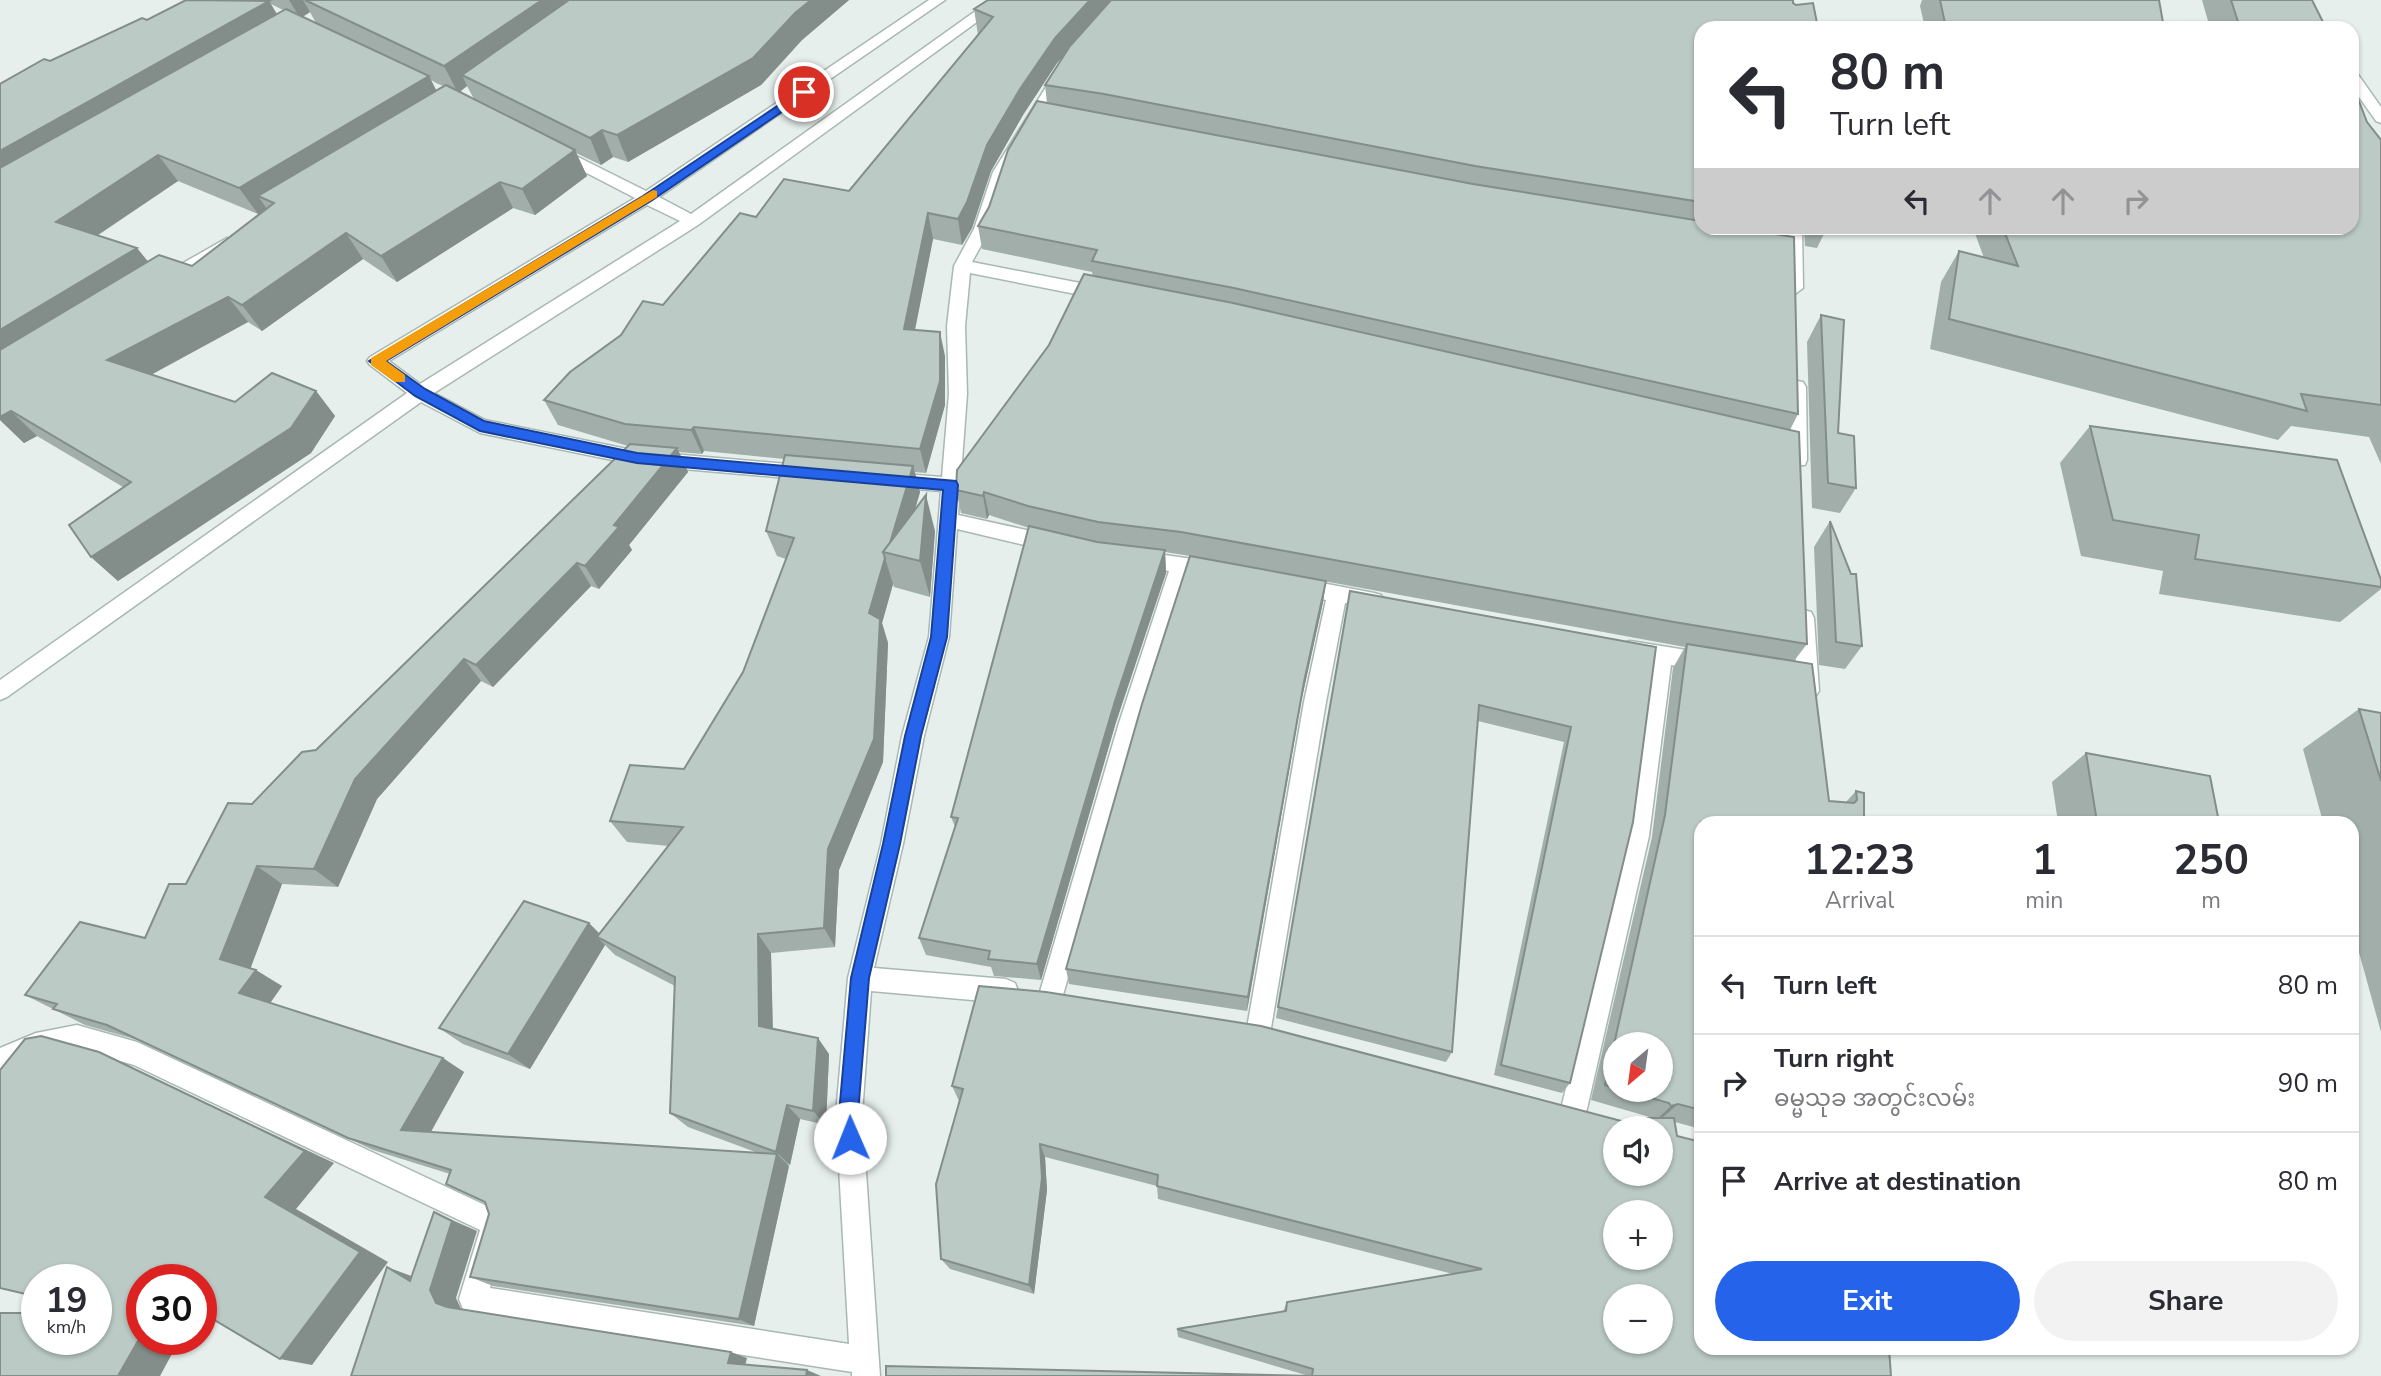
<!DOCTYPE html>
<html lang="en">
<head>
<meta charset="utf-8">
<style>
	:root { --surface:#fff; --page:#f2f2f3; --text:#2b2b33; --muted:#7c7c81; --line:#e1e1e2; --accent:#2563eb }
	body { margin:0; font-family:"Nunito Sans","Noto Sans Myanmar",sans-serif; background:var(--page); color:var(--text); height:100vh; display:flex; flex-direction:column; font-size:26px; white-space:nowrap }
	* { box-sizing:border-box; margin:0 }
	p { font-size:23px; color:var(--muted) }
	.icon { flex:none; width:38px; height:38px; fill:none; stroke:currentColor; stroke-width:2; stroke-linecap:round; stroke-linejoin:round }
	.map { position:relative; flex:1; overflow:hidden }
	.sheet { position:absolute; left:1694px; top:816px; width:665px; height:539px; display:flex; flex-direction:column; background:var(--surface); border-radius:21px; box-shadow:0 2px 5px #0004 }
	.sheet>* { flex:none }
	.guide { position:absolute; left:1694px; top:21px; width:665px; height:214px; border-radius:21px; box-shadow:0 2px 5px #0004; background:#fff; color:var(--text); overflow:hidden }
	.needle { width:46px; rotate:209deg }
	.fabs { position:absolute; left:1603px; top:1032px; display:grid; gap:14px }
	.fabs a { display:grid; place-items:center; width:70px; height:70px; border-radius:50%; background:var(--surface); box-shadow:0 2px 5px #0004; font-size:35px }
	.speed { position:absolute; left:21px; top:1264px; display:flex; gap:14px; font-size:35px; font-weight:700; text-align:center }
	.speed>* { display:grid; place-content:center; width:91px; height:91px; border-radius:50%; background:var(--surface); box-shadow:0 2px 5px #0004; line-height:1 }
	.speed small { font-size:18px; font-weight:400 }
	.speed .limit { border:10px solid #d22; background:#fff; color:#111 }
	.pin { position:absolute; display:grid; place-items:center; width:60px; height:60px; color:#fff; margin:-30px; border:4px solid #fff; border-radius:50%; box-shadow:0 2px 7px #0007 }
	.me { position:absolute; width:77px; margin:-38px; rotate:359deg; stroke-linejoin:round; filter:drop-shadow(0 0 5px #0008) }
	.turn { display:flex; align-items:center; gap:24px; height:147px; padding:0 21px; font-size:32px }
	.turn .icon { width:91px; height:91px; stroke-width:2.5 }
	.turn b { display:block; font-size:49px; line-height:60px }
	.lanes { display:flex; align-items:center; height:66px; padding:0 21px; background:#0003; justify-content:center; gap:35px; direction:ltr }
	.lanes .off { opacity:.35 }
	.eta { display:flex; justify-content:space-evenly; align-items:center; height:119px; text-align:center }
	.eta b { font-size:42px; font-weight:700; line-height:49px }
	.primary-button { display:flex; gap:14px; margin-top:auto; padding:14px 21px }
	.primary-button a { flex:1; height:80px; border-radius:42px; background:var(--accent); color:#fff; font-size:28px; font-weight:700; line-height:80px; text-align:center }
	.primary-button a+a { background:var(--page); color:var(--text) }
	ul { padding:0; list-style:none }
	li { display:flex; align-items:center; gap:21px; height:98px; padding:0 21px; border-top:2px solid var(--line) }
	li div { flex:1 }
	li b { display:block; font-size:26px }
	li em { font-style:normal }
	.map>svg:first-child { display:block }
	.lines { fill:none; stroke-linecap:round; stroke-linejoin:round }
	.minor-casing { stroke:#a8b8b2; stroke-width:3 }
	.minor { fill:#fff; fill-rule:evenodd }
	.wall { fill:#a1aea9; fill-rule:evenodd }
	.shaded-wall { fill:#838d89 }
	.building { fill:#bbcac4; stroke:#838d89; stroke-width:2; fill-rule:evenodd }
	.route { fill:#2563eb; stroke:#184099; stroke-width:2 }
	.slow { fill:#f59e0b }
</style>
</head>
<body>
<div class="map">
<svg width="2381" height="1376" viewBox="0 0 2381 1376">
	<rect width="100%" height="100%" fill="#e6efeb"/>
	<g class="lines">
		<defs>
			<g id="minor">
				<path d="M929,0H945L659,197L691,214L991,0H1007L698,225L434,393L485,420L637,451L810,466L817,468L819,473L817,478L810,480L637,465L480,433L421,402L7,697L0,700V680L407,393L370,365L367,361L370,357L635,198L552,155L549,152L552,149H562L646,191ZM647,205L680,221L420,384L389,361Z"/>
				<path d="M1061,70L1068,74L1009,172L990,229L972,262L1106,288L1114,294L1106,300L970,273L965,326L967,394L958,515L1054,536L1061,539L1064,544L1061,549L1054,552L957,529L949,637L924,736L903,844L874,968L1006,979L1015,983L1018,991L1015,999L1006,1003L871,991L862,1114L880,1376H852V1372L473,1313L463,1309L459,1299L480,1230L134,1065L77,1049L37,1057L0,1073V1048L36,1033L77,1025L137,1042L504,1214L508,1223L490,1288L849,1344L836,1114L848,978L881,844L902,736L929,637L941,491L891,487L884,485L882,480L884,475L891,473L942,477L949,394L947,326L954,266L974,229L993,172L1056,71Z"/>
				<path d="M2352,72L2357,73L2381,107V123L2376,121L2352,87Z"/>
				<path d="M1786,228H1802L1803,288L1795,294L1787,288Z"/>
				<path d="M227,238L235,243L233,247L174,283H162L160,279L162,275Z"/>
				<path d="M1797,381L1803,382L1806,387L1807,460L1805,465H1791L1789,460L1788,387L1791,382Z"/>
				<path d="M1137,551L1213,562L1220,564L1223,570L1220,576L1213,578L1188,574L1141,723L1063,995L1060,1003L1051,1007L1042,1003L1039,995L1119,723L1169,571L1130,564L1127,559L1130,554Z"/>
				<path d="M1296,578L1374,593L1381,595L1384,601L1381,607L1374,609L1345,603L1326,702L1271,1028L1268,1036L1259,1040L1250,1036L1247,1028L1304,702L1326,600L1289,592L1286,586L1289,580Z"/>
				<path d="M1804,610L1811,612L1814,618L1819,691L1815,697L1808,700L1801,697L1797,691L1794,618L1797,612Z"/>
				<path d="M1630,641L1705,653L1712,656L1715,662L1712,668L1705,671L1671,665L1649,836L1587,1109L1583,1118L1574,1122L1565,1118L1561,1109L1627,836L1651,661L1623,655L1620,649L1623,643Z"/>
			</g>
		</defs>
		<use href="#minor" class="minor-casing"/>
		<use href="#minor" class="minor"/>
	</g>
	<g class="wall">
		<path d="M186,0H849L802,40L761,85L628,162L613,157L601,165L576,153L587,176L535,215L513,208L397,282L363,259L262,331L248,322L151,375L235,402L316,391L335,416L311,453L118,581L91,557L123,487L37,436L24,443L0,420V84L50,61L147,20ZM271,4L283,10L276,14ZM310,12L316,23L303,17ZM431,80L436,83L443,86L436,90ZM467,86L474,99L460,92ZM178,181L258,214L264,211L192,266L148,262L97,236Z"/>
		<path d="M1922,0H2159L2164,28H1925L1920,6Z"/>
		<path d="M2202,0H2312L2326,28H2210Z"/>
		<path d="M974,9L1701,28V228H1790L1787,235L1798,414L1790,430L1807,644L1794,661L1829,801L1846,802L1856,791L1864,822H1701V1129L1675,1122L1701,1348L1309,1376L1178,1337L1177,1329L1283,1312L1287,1302L1453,1274L1158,1199L1157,1186L1045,1157L1047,1190L1034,1294L950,1269L941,1259L959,1101L952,1086L1627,1122L1632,1118H1653L1591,1100L1652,837L1673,668L1685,647L1258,569L1326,581L1323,602L1301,702L1247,1011L1069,984L1066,969L1190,556L1165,552L1166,573L1116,722L1041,980L994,976L991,967L926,955L919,938L955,827L951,817L1029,528L989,515L987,519L961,513L956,490L1093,276L1092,272L982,249L978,226L1047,103L1045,85L1064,56L1057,63L1023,115L991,171L972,228L962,245L933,239L915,330L945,356V405L926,473L915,472L920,492L915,510L935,531L930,597L894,587L893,584L882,623L888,643L883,762L839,870L835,947L771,953L773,1029L829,1054L826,1125L800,1119L790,1165L787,1164L789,1166L754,1326L493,1286L470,1277L489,1214L485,1202L450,1174L373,1150L138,1040L85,1025L25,995L145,938L186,884L252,804L316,750L628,446L558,425L544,400L663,305L756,217L849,191L978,35ZM704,451L784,459L766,531L777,556L786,559L743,672L684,769L610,821L627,842L669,846L599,933L439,1028L463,1044L530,1069L605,945L615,955L675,986L670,1113L688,1127L758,1153L431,1132L464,1072L270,1003L282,986L250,969L282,884L338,887L377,799L481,681L493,687L591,586L599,589L632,550L629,545L688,472L679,452L702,454ZM1615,1045L1661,1090H1615Z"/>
		<path d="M2367,122L2381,140V464L2369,437L2291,426L2278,440L1930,349L1941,282L1959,251L1984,258L1973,228H2352Z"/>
		<path d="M1804,228H1827L1817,248L1805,246Z"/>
		<path d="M1821,315L1838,433L1856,488L1840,513L1812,508L1807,342Z"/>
		<path d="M2090,426L2381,580V589L2340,622L2159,594L2163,571L2081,556L2060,463Z"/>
		<path d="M1830,521L1851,574L1862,646L1845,669L1819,665L1814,547Z"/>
		<path d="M1350,591L1656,647L1570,1083L1562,1093L1494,1075L1564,742L1478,721L1452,1052L1446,1062L1276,1018Z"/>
		<path d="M2359,709L2381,713V1032L2352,927V822H2323L2303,749Z"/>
		<path d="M2086,753L2219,822H2058L2052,782Z"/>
	</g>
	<g class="shaded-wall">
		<path d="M289,0H303L310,12L300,18Z"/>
		<path d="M542,0H592L462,75L467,86L458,93L444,66Z"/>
		<path d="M811,0H849L802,40L761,85L628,162L617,135L795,13Z"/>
		<path d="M1090,0H1115L1057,63L1023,115L991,171L972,228L962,245L958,219L987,145L1020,89L1055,38Z"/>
		<path d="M269,1L285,27L0,190V151Z"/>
		<path d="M429,76L442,102L258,196L267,209L258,214L239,188Z"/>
		<path d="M602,130L613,157L601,165L590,138Z"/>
		<path d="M575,150L587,176L535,215L522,189Z"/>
		<path d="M158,155L178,181L78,248L56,222Z"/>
		<path d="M500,182L513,208L397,282L381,256Z"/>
		<path d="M928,213L933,239L910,354L904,329Z"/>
		<path d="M346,233L363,259L262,331L242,305Z"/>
		<path d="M137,248L159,275L0,371V330Z"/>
		<path d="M228,297L248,322L130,386L107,360Z"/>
		<path d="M940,332L945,356V405L926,473L920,449Z"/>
		<path d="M316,391L335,416L311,453L118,581L91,557Z"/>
		<path d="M11,411L37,436L24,443L0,420V417Z"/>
		<path d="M694,427L704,451L702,454L691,430Z"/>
		<path d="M677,448L688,472L629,545L632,550L599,589L585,566L614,525Z"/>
		<path d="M913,466L920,492L901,557L887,553Z"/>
		<path d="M984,492L989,515L987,519L983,496Z"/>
		<path d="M926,495L935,531L930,597L920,561Z"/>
		<path d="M1165,550L1166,573L1116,722L1041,980L1037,964L1115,701Z"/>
		<path d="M885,558L893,584L882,623L888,643L883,762L839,870L835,947L824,928L828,849L869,613Z"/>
		<path d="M577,563L591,586L493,687L476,665Z"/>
		<path d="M1326,581L1323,602L1301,702L1247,1011L1248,997L1304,682Z"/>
		<path d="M464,659L481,681L377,799L338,887L314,869L355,779Z"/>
		<path d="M257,866L282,884L248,975L220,959Z"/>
		<path d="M589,923L607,941L597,937L605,945L530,1069L508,1054Z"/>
		<path d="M758,934L771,953L773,1043L759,1026Z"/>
		<path d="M256,970L282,986L266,1009L239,993Z"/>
		<path d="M818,1038L829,1054L826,1125L813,1111Z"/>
		<path d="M99,1052L334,1163L296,1209L388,1262L312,1365L280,1359L265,1197Z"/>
		<path d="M443,1058L464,1072L425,1142L401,1130Z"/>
		<path d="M1678,1104L1662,1118L1655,1121L1671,1106Z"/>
		<path d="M787,1105L800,1119L790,1165L776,1152Z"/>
		<path d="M1040,1144L1045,1157L1047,1190L1034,1294L1029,1285Z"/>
		<path d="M777,1154L789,1166L754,1326L739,1319Z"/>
		<path d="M434,1212L477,1231L456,1298L462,1311L436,1303L430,1290L410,1281L387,1267L414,1277Z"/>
		<path d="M142,1334V1339H180L160,1376H118Z"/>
		<path d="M731,1352L747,1358L744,1370L728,1363Z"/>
		<path d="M807,1370L821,1376H806Z"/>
	</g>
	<g class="building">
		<path d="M186,0L269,1L0,151V84L44,59L50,61L142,18L147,20Z"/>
		<path d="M305,0H542L444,66Z"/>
		<path d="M569,0H811L795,13L753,58L617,135L602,130L590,138L462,75Z"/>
		<path d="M988,0H1090L1055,38L1020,89L987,145L967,202L958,219L928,213L904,329L940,332V381L920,449L694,427L691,430L625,424L544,400L570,372L621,335L643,301L663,305L740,213L756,217L784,179L849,191L993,17L974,9Z"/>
		<path d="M1111,0H1793V3L1796,5L1813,3L1818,28H1701V202L1475,166L1104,94L1045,85L1070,46Z"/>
		<path d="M1940,0H2159L2164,28H1946Z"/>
		<path d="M2231,0H2312L2326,28H2240Z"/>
		<path d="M286,9L429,76L239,188L158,155L56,222L137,248L0,330V168Z"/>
		<path d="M2352,83L2367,122L2381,140V405L2301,394L2307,411L1949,319L1959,251L2018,266L2003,228H2352Z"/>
		<path d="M446,85L575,150L522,189L500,182L381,256L346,233L242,305L228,297L107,360L235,402L272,373L316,391L291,428L91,557L69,525L131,482L11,411L0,417V350L159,255L192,266L274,203L258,196Z"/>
		<path d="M1037,101L1473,184L1701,221V228H1738L1794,237L1798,414L1234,288L1092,261L1097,250L978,226L989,207L1008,150Z"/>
		<path d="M1084,274L1233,303L1799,432L1807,644L1674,622L1181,532L1098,522L1028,506L984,492L983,496L956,490L957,470L1049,345Z"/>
		<path d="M1821,315L1844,320L1838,433L1854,436L1856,488L1828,483Z"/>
		<path d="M2090,426L2337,460L2381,580V587L2195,559L2199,535L2113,520Z"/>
		<path d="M630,444L677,448L614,525L619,527L585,566L577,563L476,665L464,659L355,779L314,869L257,866L220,959L256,970L239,993L443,1058L401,1130L777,1154L739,1319L470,1277L489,1214L485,1202L446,1184L451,1170L348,1138L107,1025L53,1009L57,1004L25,995L80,922L145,938L169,884H186L228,803L252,804L302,752L316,750Z"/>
		<path d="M785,455L913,466L890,543L883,552L885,558L869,613L880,619L874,739L828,849L824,928L758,934L759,1026L818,1038L813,1111L787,1105L776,1152L670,1113L675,977L597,937L683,827L610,821L630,765L684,769L743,672L794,538L766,531Z"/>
		<path d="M926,495L920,561L883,552Z"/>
		<path d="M1830,521L1851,574H1856L1862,646L1836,642Z"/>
		<path d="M1029,526L1097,542L1165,550L1115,701L1037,964L988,959L990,951L919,938L958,818L951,817Z"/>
		<path d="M1190,556L1326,581L1304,682L1248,997L1066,969L1142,704Z"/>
		<path d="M1350,591L1656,647L1633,822L1570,1083L1501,1065L1571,727L1479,705L1452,1052L1278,1007Z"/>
		<path d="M1687,644L1812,664L1829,801L1854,803L1857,800L1856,791L1864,793V822H1701V1110L1678,1104L1671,1106L1669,1103L1623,1090H1661V1045H1615V1088L1605,1085L1665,815Z"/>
		<path d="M2359,709L2381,713V781Z"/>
		<path d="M2086,753L2210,776L2219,822H2097Z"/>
		<path d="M524,901L589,923L508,1054L439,1028Z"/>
		<path d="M979,986L1046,992L1261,1026L1629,1123L1632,1118H1674L1677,1136L1701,1142V1348H1889L1891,1376H886V1366L1312,1376L1313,1369L1177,1329L1286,1311L1287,1302L1482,1269L1157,1186L1158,1175L1040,1144L1042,1178L1029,1285L941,1259L936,1184L963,1089L952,1086ZM1615,1129H1661V1174H1615ZM1615,1213H1661V1258H1615ZM1615,1297H1661V1342H1615Z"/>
		<path d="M41,1036L99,1052L305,1151L265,1197L360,1252L280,1359L201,1312V1279H142V1334L118,1376H0V1313H27L30,1295L0,1288V1070L25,1039ZM37,1279H96V1339H37Z"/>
		<path d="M434,1212L452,1221L430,1290L436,1303L447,1307L731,1352L728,1363L807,1370L806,1376H351L387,1267L410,1281Z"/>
	</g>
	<path class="route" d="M804,88L809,92L808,94L651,201L386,361L425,389L484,421L637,453L956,481L958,485L947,637L921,736L900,844L869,978L858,1114L860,1138L857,1145L850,1148L843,1145L839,1114L851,978L883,844L905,736L931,637L943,490L637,463L480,431L415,396L369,361L643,196Z"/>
	<path class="slow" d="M653,190L657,191V197L386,361L405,375V382H395L371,365V358Z"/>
</svg>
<div class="fabs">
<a><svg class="needle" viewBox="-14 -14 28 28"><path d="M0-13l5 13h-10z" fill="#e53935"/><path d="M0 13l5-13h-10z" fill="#7c7c81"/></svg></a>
<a><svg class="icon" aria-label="sound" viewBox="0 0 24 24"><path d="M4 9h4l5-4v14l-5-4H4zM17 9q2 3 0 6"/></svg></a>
<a>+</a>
<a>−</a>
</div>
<div class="speed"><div>19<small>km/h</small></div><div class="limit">30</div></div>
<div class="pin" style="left:804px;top:92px;background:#d93025"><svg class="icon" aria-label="arrive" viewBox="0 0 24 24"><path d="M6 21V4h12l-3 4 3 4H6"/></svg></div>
<svg class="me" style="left:850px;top:1138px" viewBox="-20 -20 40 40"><circle r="19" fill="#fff"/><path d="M0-13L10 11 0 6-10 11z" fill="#2563eb"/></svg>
<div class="guide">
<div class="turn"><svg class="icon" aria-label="left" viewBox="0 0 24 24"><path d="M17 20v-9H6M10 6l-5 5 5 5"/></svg><div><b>80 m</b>Turn left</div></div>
<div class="lanes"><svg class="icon" aria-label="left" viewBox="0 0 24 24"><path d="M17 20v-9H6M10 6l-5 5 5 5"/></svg><svg class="icon off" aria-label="ahead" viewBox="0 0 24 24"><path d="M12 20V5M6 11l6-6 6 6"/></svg><svg class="icon off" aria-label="ahead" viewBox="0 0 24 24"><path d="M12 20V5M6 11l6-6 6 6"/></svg><svg class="icon off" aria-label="right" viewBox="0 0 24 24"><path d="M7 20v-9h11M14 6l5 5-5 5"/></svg></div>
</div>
<section class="sheet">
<div class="eta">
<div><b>12:23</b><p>Arrival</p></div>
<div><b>1</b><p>min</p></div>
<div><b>250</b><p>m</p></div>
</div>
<ul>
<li><svg class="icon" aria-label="left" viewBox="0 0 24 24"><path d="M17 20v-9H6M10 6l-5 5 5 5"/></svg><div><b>Turn left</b></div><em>80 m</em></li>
<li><svg class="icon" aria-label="right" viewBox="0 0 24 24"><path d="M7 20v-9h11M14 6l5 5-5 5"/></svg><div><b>Turn right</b><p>ဓမ္မသုခ အတွင်းလမ်း</p></div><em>90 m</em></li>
<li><svg class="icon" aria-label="arrive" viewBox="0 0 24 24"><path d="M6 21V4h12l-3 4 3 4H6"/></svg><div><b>Arrive at destination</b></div><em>80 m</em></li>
</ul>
<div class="primary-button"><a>Exit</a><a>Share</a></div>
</section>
</div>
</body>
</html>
